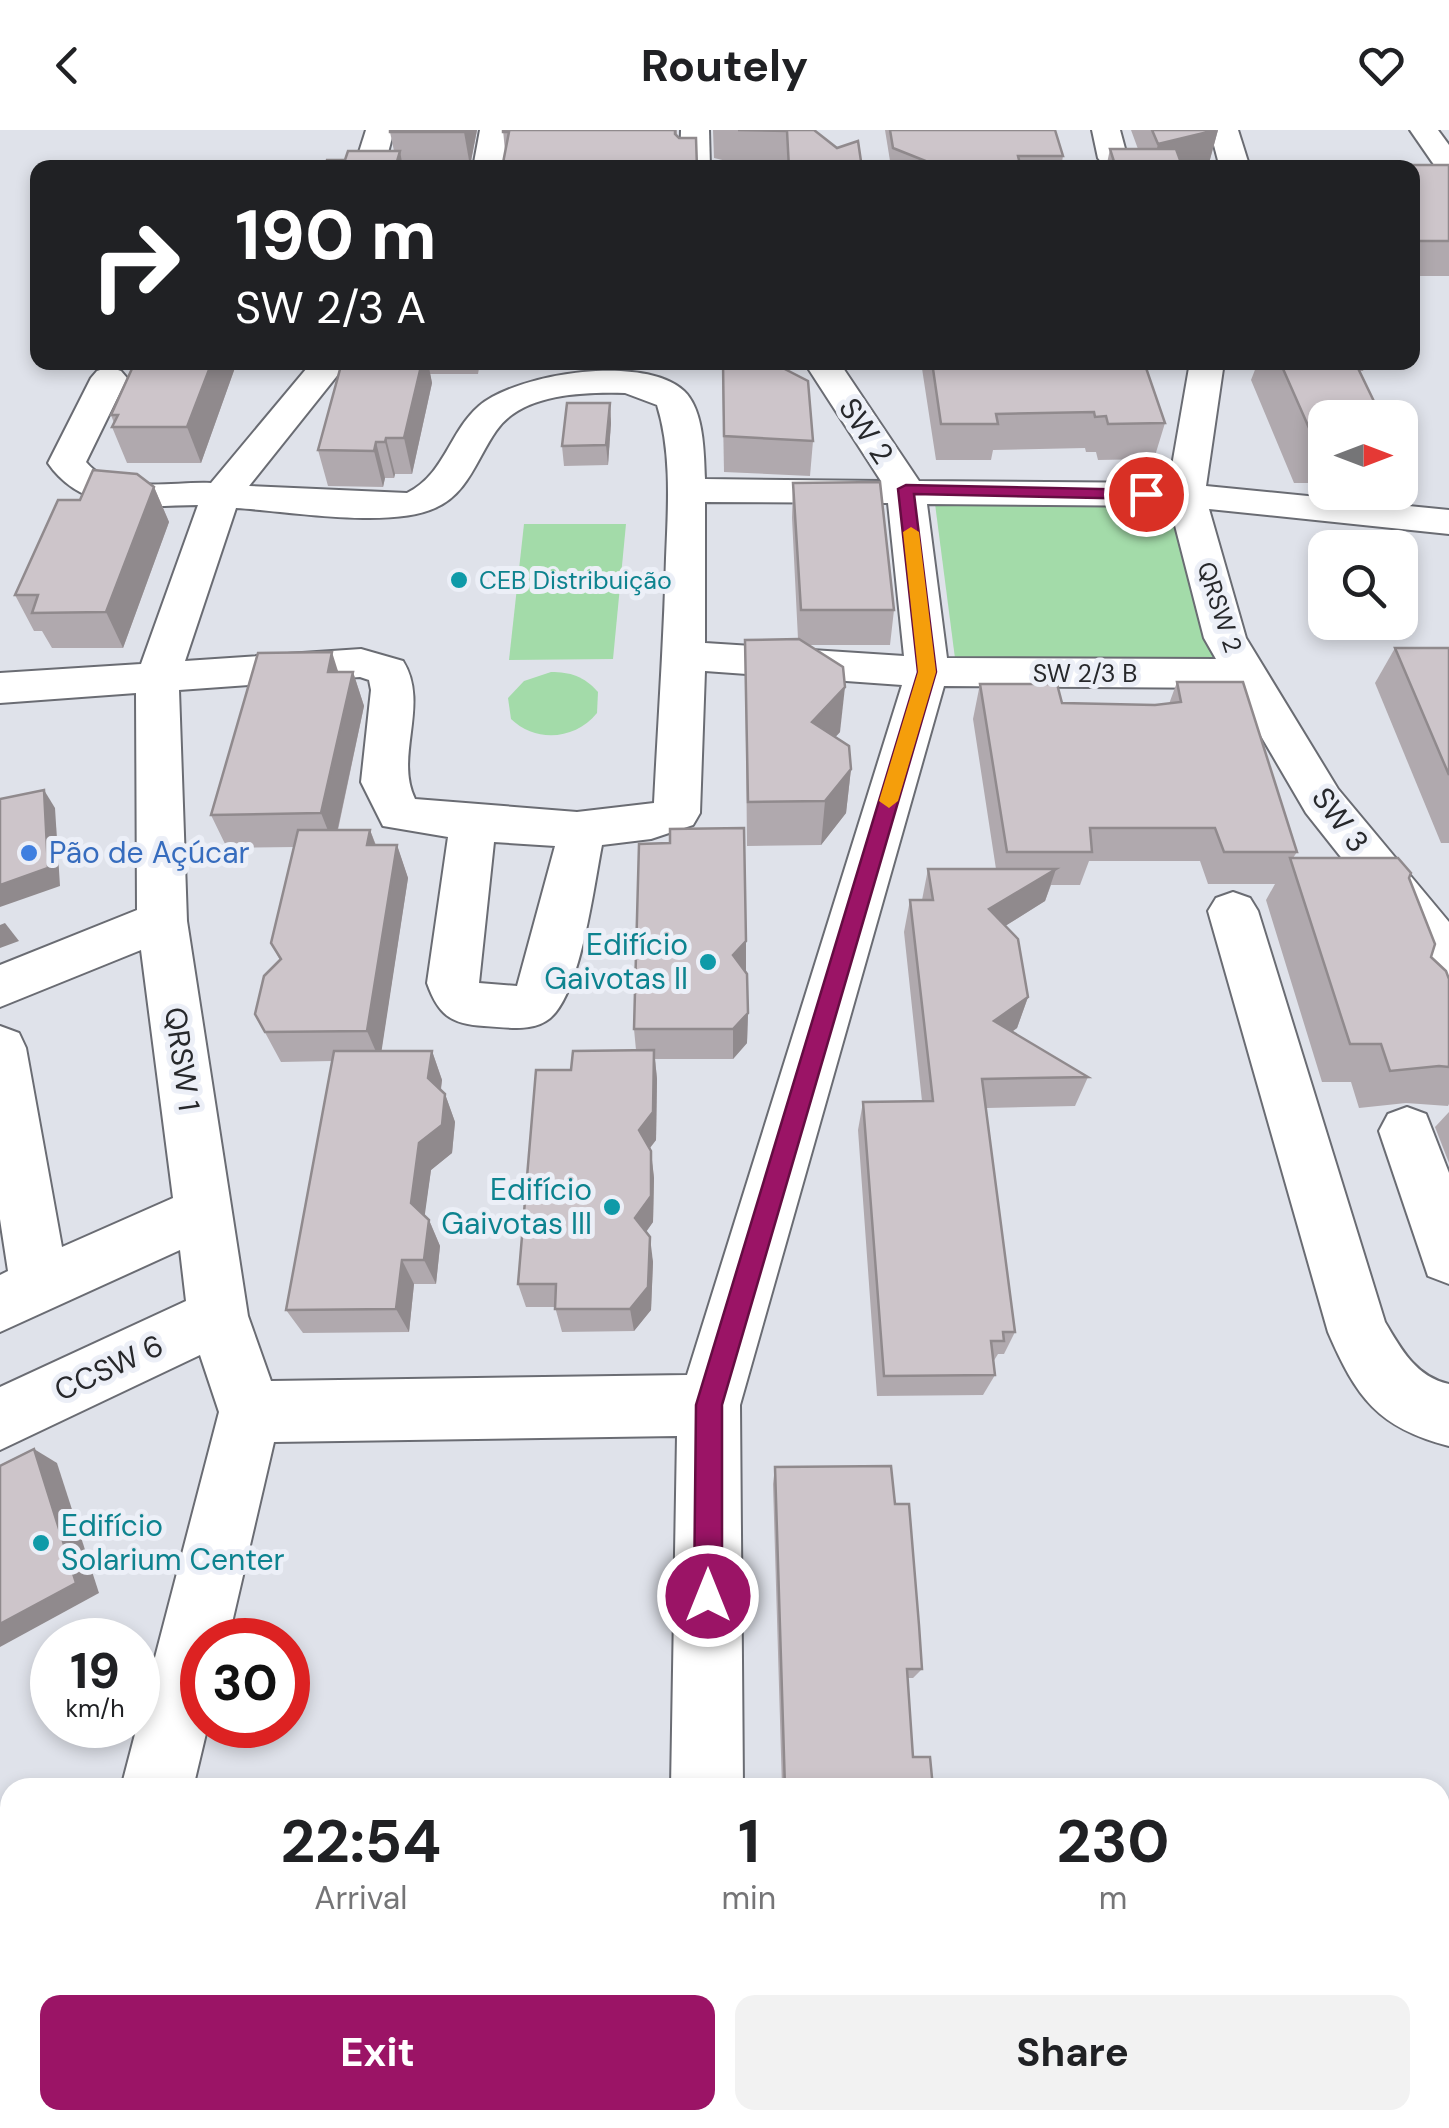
<!DOCTYPE html>
<html lang="en">
<head>
<meta charset="utf-8">
<style>
	:root { --surface:#fff; --page:#f2f2f2; --text:#202124; --muted:#757577; --accent:#9b1466 }
	body { margin:0; font-family:"DM Sans",sans-serif; background:var(--page); color:var(--text); height:100vh; display:flex; flex-direction:column; font-size:38px; white-space:nowrap }
	* { box-sizing:border-box; margin:0 }
	p { font-size:32px; color:var(--muted) }
	.icon { flex:none; width:55px; height:55px; fill:none; stroke:currentColor; stroke-width:2; stroke-linecap:round; stroke-linejoin:round }
	.map { position:relative; flex:1; overflow:hidden }
	.panel { position:absolute; left:0px; top:1648px; width:1450px; height:352px; display:flex; flex-direction:column; background:var(--surface); border-radius:30px 30px 0 0; box-shadow:0 5px 15px #0003 }
	.panel>* { flex:none }
	.banner { position:absolute; left:30px; top:30px; width:1390px; height:210px; border-radius:20px; box-shadow:0 5px 15px #0003; background:#202124; color:#fff; overflow:hidden }
	.needle { width:65px; rotate:90deg }
	.buttons { position:absolute; left:1308px; top:270px; display:grid; gap:20px }
	.buttons a { display:grid; place-items:center; width:110px; height:110px; border-radius:20px; background:var(--surface); box-shadow:0 5px 15px #0003; font-size:50px }
	.speed { position:absolute; left:30px; top:1488px; display:flex; gap:20px; font-size:50px; font-weight:700; text-align:center }
	.speed>* { display:grid; place-content:center; width:130px; height:130px; border-radius:50%; background:var(--surface); box-shadow:0 5px 15px #0003; line-height:1 }
	.speed small { font-size:25px; font-weight:400 }
	.speed .limit { border:15px solid #d22; background:#fff; color:#111 }
	.pin { position:absolute; display:grid; place-items:center; width:85px; height:85px; color:#fff; margin:-42px; border:5px solid #fff; border-radius:50%; box-shadow:0 2px 10px #0007 }
	.me { position:absolute; width:110px; margin:-55px; rotate:0deg; stroke-linejoin:round; filter:drop-shadow(0 0 8px #0008) }
	.turn { display:flex; align-items:center; gap:35px; height:210px; padding:0 40px; font-size:45px }
	.turn .icon { width:130px; height:130px; stroke-width:2.5 }
	.turn b { display:block; font-size:70px; line-height:85px }
	.eta { display:flex; justify-content:space-evenly; align-items:center; height:170px; text-align:center }
	.eta b { font-size:60px; font-weight:700; line-height:70px }
	.cta { display:flex; gap:20px; margin-top:auto; padding:20px 40px }
	.cta a { flex:1; height:115px; border-radius:20px; background:var(--accent); color:#fff; font-size:40px; font-weight:700; line-height:115px; text-align:center }
	.cta a+a { background:var(--page); color:var(--text) }
	header { display:flex; justify-content:space-between; align-items:center; height:130px; padding:0 40px; background:var(--surface); font-size:45px; font-weight:700 }
	.map>svg:first-child { display:block }
	.green { fill:#a3dba9 }
	.lines { fill:none; stroke-linecap:round; stroke-linejoin:round }
	.minor-casing { stroke:#6a6c73; stroke-width:4 }
	.minor { fill:#fff; fill-rule:evenodd }
	.wall { fill:#b0a9ae }
	.shaded-wall { fill:#908a8d }
	.building { fill:#cdc5ca; stroke:#908a8d; stroke-width:2.5 }
	.route { fill:#9b1466; stroke:#650d42; stroke-width:2.5 }
	.slow { fill:#f59e0b }
	.culture-dot { fill:#0f9aa8; stroke:#eceff7; stroke-width:4 }
	.shop-dot { fill:#3f7fe0; stroke:#eceff7; stroke-width:4 }
	.labels { text-anchor:middle; stroke-width:10; stroke-linejoin:round; paint-order:stroke }
	.far-culture-label { font-size:25px; fill:#0d838f; stroke:#eceff7; text-anchor:start }
	.far-street-label { font-size:25px; fill:#27282b; stroke:#eceff7 }
	.street-label { font-size:30px; fill:#27282b; stroke:#eceff7 }
	.shop-label { font-size:30px; fill:#366cbe; stroke:#eceff7; text-anchor:start }
	.culture-label { font-size:30px; fill:#0d838f; stroke:#eceff7; text-anchor:end }
</style>
</head>
<body>
<header><svg class="icon" aria-label="back" viewBox="0 0 24 24"><path d="M15 5l-7 7 7 7"/></svg>Routely<svg class="icon" aria-label="heart" viewBox="0 0 24 24"><path d="M12 20l-8-8c-3-5 5-10 8-4 3-6 11-1 8 4z"/></svg></header>
<div class="map">
<svg width="1449" height="1998" viewBox="0 0 1449 1998">
	<rect width="100%" height="100%" fill="#dfe2ea"/>
	<g class="green">
		<path d="M934,366L1178,369L1226,537L956,536Z"/>
		<path d="M524,394H626L613,529L509,530Z"/>
		<path d="M551,542C570,542 584,546 598,562L597,583C575,610 536,613 511,589L508,568L524,551Z"/>
	</g>
	<g class="lines">
		<defs>
			<g id="minor">
				<path d="M366,0H394L384,38H354Z"/>
				<path d="M480,0H508L503,38H473Z"/>
				<path d="M681,0H709L710,38H680Z"/>
				<path d="M1092,0H1120L1127,26L1136,38H1106L1098,28Z"/>
				<path d="M1210,0H1238L1250,38H1220Z"/>
				<path d="M1410,0H1438L1449,15V45L1439,42Z"/>
				<path d="M312,232H348L249,356L407,363C445,344 449,302 479,276C518,243 644,224 684,261C704,280 704,323 705,349L881,351L804,232H839L919,351L1169,353L1190,232H1224L1206,356L1449,380V404L1209,379L1246,508L1338,659L1449,792V847L1431,841L1306,683L1233,558L944,556L740,1275L743,1658H671L677,1306L274,1312L228,1510H202V1595H208L193,1658H121L219,1282L200,1225L0,1320V1257L186,1171L180,1120L0,1202V1145L8,1141L0,1089V896L19,903L26,918L62,1117L173,1068L141,820L0,877V835L137,780L136,563L0,573V543L141,534L198,375C143,376 83,384 48,333L91,248L97,241L109,237L121,241L127,248L86,332C114,366 172,351 211,353ZM625,263L657,275C672,323 668,378 666,428C664,510 658,591 654,673L577,682L415,669C394,626 430,574 403,531L361,519L185,531L236,378C287,381 390,399 435,378C468,364 477,328 496,301C522,263 584,262 625,263ZM705,372L888,373L904,526L705,513ZM927,374L1170,376L1204,508L1216,529L947,528ZM705,541L902,555L687,1245L271,1251L248,1186L187,791L179,560L360,547L369,550L371,560L361,652L383,696L448,707L427,853C438,884 450,894 484,896C504,897 528,902 546,891C580,872 594,754 602,715L651,709L693,695L700,683ZM494,712L555,716L517,856L479,853Z"/>
				<path d="M1233,762L1250,768L1258,781L1385,1192C1401,1219 1416,1247 1449,1254V1316C1378,1298 1356,1267 1328,1202L1208,781L1216,768Z"/>
				<path d="M1407,977L1426,984L1449,1043V1154L1428,1146L1379,1001L1388,984Z"/>
				<rect x="1440" y="1784" width="9" height="76"/>
				<rect x="0" y="1788" width="10" height="76"/>
				<path d="M126,1990H208L211,1998H129Z"/>
				<path d="M557,1990H639L642,1998H560Z"/>
			</g>
		</defs>
		<use href="#minor" class="minor-casing"/>
		<use href="#minor" class="minor"/>
	</g>
	<g class="wall">
		<path d="M477,0L470,36H403V38L345,30L394,21L390,2Z"/>
		<path d="M503,0H677V6L505,21Z"/>
		<path d="M713,0H814L862,38H786V35H743L714,28Z"/>
		<path d="M885,0H1055L1063,26L1061,38H893L891,37Z"/>
		<path d="M1131,0H1218L1209,33L1192,38H1106L1110,19H1138Z"/>
		<path d="M1292,35H1449V146H1412V38H1291Z"/>
		<path d="M237,232L201,333H127L112,297L114,293L111,285Z"/>
		<path d="M342,232H489L480,233L478,244H430L432,253L412,344H395L394,348H385L383,357L328,356L318,320Z"/>
		<path d="M722,232L813,311L810,346L724,342Z"/>
		<path d="M921,232H1144L1165,293L1154,329L1098,330L1096,322H1086L1085,318L993,320L991,330H936Z"/>
		<path d="M1258,232H1367L1363,241H1360L1325,288V353H1294L1251,250Z"/>
		<path d="M610,273L611,293L608,335L564,336L562,316Z"/>
		<path d="M793,353L894,480L890,515H808L840,602L835,607L851,639L846,683L821,715L747,716L745,510L798,509L792,388Z"/>
		<path d="M154,357L169,392L123,518H52L42,501H34L15,465L80,370Z"/>
		<path d="M1395,518H1449V713H1441L1375,553Z"/>
		<path d="M338,542H353L364,576L338,700H370L376,715H397L408,748L381,921H432L442,950L441,960L445,964L455,992L452,1023L431,1040L424,1086L429,1090L440,1116L436,1154H414L409,1202L303,1203L286,1180L332,931L281,932L255,884L280,830L271,813L294,717L227,718L211,685Z"/>
		<path d="M1177,552L1297,722L1293,728L1409,748L1431,827L1449,849V974L1448,976L1406,973L1359,978L1351,952H1322L1266,770L1275,754H1208L1200,731H1089L1080,755H1051L1045,771L1005,796L1028,867L1017,898L1012,902L1088,947L1075,976L986,978L1015,1202L1004,1224H998L993,1232L995,1245L983,1265L877,1266L858,1000L863,972L922,971L904,802L910,770H922L928,739H996L973,589L980,554L1062,573L1155,575L1169,574Z"/>
		<path d="M746,842L748,883L747,913L733,929H655L657,949L656,1010L650,1018L654,1048L653,1092L646,1102L653,1132L651,1180L634,1201L562,1202L555,1177H526L518,1154L571,940L636,920L634,899Z"/>
		<path d="M1449,982V1033L1435,997Z"/>
		<path d="M775,1337L895,1374L922,1539L913,1548H908L913,1627L933,1658H782L773,1354Z"/>
	</g>
	<g class="shaded-wall">
		<path d="M465,0H477L470,36L464,2Z"/>
		<path d="M1218,0L1209,33L1192,38H1152L1158,14Z"/>
		<path d="M400,21L403,38H395Z"/>
		<path d="M212,232H237L201,333L187,297Z"/>
		<path d="M422,232H428L432,253L412,344L404,308Z"/>
		<path d="M610,273L611,293L608,335L606,315Z"/>
		<path d="M386,308L395,344L394,348L385,312Z"/>
		<path d="M376,312L385,348L383,357L374,321Z"/>
		<path d="M154,357L169,392L123,518L106,482Z"/>
		<path d="M332,522L343,557L328,542Z"/>
		<path d="M353,542L364,576L334,716L321,683Z"/>
		<path d="M845,557L840,602L808,637L812,592Z"/>
		<path d="M851,639L846,683L821,715L825,671Z"/>
		<path d="M44,660L55,678L60,756L0,777V755Z"/>
		<path d="M370,700L382,733L367,715Z"/>
		<path d="M397,715L408,748L380,931L367,901Z"/>
		<path d="M1056,739L1045,771L981,811L989,779Z"/>
		<path d="M5,793L19,811L0,818V795Z"/>
		<path d="M746,811V843L733,825Z"/>
		<path d="M1028,867L1017,898L984,921L994,891Z"/>
		<path d="M748,883L747,913L733,929V899Z"/>
		<path d="M654,920L657,949L656,1010L642,1028L639,1000Z"/>
		<path d="M432,921L442,950L438,977L428,948Z"/>
		<path d="M445,964L455,992L452,1023L431,1040L423,1098L411,1073L419,1013Z"/>
		<path d="M651,1021L654,1048L653,1092L638,1113L635,1088Z"/>
		<path d="M429,1090L440,1116L436,1154L424,1130Z"/>
		<path d="M650,1107L653,1132L651,1180L634,1201L630,1179Z"/>
		<path d="M402,1130L414,1154L409,1202L396,1179Z"/>
		<path d="M34,1319L57,1333L99,1463L0,1517V1494Z"/>
	</g>
	<g class="building">
		<path d="M390,0H465L464,2H390Z"/>
		<path d="M503,0H675V4L679,8H696L697,38H502L509,2H503Z"/>
		<path d="M738,0H814L837,18L858,11L862,38H789L787,1Z"/>
		<path d="M890,0H1055L1063,26H1018L1021,38H943L893,18Z"/>
		<path d="M1152,0H1216L1158,14Z"/>
		<path d="M1110,19H1176L1183,38H1116Z"/>
		<path d="M348,21H400L395,38H325L327,30H345Z"/>
		<path d="M1292,35H1449V111H1412V38H1293Z"/>
		<path d="M135,232H212L187,297H112L118,285H111Z"/>
		<path d="M342,232H422L404,308H386L385,312H376L374,321L318,320Z"/>
		<path d="M723,232H771L808,251L813,311L724,306Z"/>
		<path d="M932,232H1144L1165,293L1108,294L1106,286L1095,287L1094,282L996,284L998,294H941Z"/>
		<path d="M1280,232H1355L1382,288H1325V307H1313Z"/>
		<path d="M567,273H610L606,315L562,316Z"/>
		<path d="M93,340L137,344L154,357L106,482L32,483L38,465H15L58,370H80Z"/>
		<path d="M880,352L894,480H801L793,353Z"/>
		<path d="M799,509L843,537L845,557L812,592L849,616L851,639L825,671L748,672L745,510Z"/>
		<path d="M1395,518H1449V645Z"/>
		<path d="M332,522L328,542H353L321,683L211,685L258,523Z"/>
		<path d="M1177,552H1243L1297,722H1224L1215,698H1090L1092,722H1007L980,554H1057L1062,573L1155,575L1181,572Z"/>
		<path d="M44,660L48,738L0,755V669Z"/>
		<path d="M744,698L746,811L733,825L747,844L748,883L733,899H634L639,714L670,713V699Z"/>
		<path d="M298,700H370L367,715H397L367,901L265,902L255,884L264,846L281,829L271,813Z"/>
		<path d="M1290,728H1398L1411,743L1409,748L1435,814L1431,827L1446,841L1449,849V937L1439,936L1390,941L1381,914H1350Z"/>
		<path d="M928,739H1056L989,779L1018,809L1028,867L994,891L1088,947L982,949L1015,1202H1003L1004,1211H991L995,1245L884,1246L863,972L933,971L910,770H933Z"/>
		<path d="M654,920L653,982L639,1000L651,1021V1066L635,1088L650,1107L648,1157L630,1179H555L556,1154H518L536,940H571L573,921Z"/>
		<path d="M334,921H432L428,948L445,964L442,995L419,1013L411,1073L429,1090L424,1130H402L396,1179L286,1180Z"/>
		<path d="M34,1319L76,1453L0,1494V1336Z"/>
		<path d="M891,1336L895,1374H909L919,1495L922,1539H907L913,1627H930L933,1658H785L775,1337Z"/>
	</g>
	<path class="route" d="M906,355L1146,360L1154,364L1146,369L914,364L936,542L722,1275V1466L718,1476L708,1480L698,1476L694,1466L696,1275L918,542L898,359Z"/>
	<path class="slow" d="M911,397L919,402L936,542L898,671L889,678L879,671L918,542L903,402Z"/>
	<g class="culture-dot">
		<circle cx="459" cy="450" r="10"/>
		<circle cx="708" cy="832" r="10"/>
		<circle cx="612" cy="1077" r="10"/>
		<circle cx="41" cy="1413" r="10"/>
	</g>
	<circle class="shop-dot" cx="29" cy="723" r="10"/>
	<g class="labels">
		<g class="far-culture-label">
			<text x="479" y="459">CEB Distribuição</text>
		</g>
		<g class="far-street-label">
			<text transform="translate(1220 477) rotate(72)" y="9">QRSW 2</text>
			<text x="1085" y="552">SW 2/3 B</text>
		</g>
		<g class="street-label">
			<text transform="translate(866 301) rotate(56)" y="10">SW 2</text>
			<text transform="translate(1340 690) rotate(53)" y="10">SW 3</text>
			<text transform="translate(182 929) rotate(82)" y="10">QRSW 1</text>
			<text transform="translate(109 1238) rotate(-25)" y="10">CCSW 6</text>
		</g>
		<g class="shop-label">
			<text x="49" y="733">Pão de Açúcar</text>
		</g>
		<g class="culture-label">
			<text x="688" y="825">Edifício<tspan x="688" dy="34">Gaivotas II</tspan></text>
			<text x="592" y="1070">Edifício<tspan x="592" dy="34">Gaivotas III</tspan></text>
			<text x="61" y="1406" text-anchor="start">Edifício<tspan x="61" dy="34">Solarium Center</tspan></text>
		</g>
	</g>
</svg>
<div class="buttons">
<a><svg class="needle" viewBox="-14 -14 28 28"><path d="M0-13l5 13h-10z" fill="#e53935"/><path d="M0 13l5-13h-10z" fill="#757577"/></svg></a>
<a><svg class="icon" aria-label="search" viewBox="0 0 24 24"><circle cx="10" cy="10" r="6"/><path d="M15 15l6 6"/></svg></a>
</div>
<div class="speed"><div>19<small>km/h</small></div><div class="limit">30</div></div>
<div class="pin" style="left:1146px;top:364px;background:#d93025"><svg class="icon" aria-label="arrive" viewBox="0 0 24 24"><path d="M6 21V4h12l-3 4 3 4H6"/></svg></div>
<svg class="me" style="left:708px;top:1466px" viewBox="-20 -20 40 40"><circle r="17" fill="#9b1466" stroke="#fff" stroke-width="3"/><path d="M0-11L8 9 0 5-8 9z" fill="#fff"/></svg>
<div class="banner">
<div class="turn"><svg class="icon" aria-label="right" viewBox="0 0 24 24"><path d="M7 20v-9h11M14 6l5 5-5 5"/></svg><div><b>190 m</b>SW 2/3 A</div></div>
</div>
<section class="panel">
<div class="eta">
<div><b>22:54</b><p>Arrival</p></div>
<div><b>1</b><p>min</p></div>
<div><b>230</b><p>m</p></div>
</div>
<div class="cta"><a>Exit</a><a>Share</a></div>
</section>
</div>
</body>
</html>
